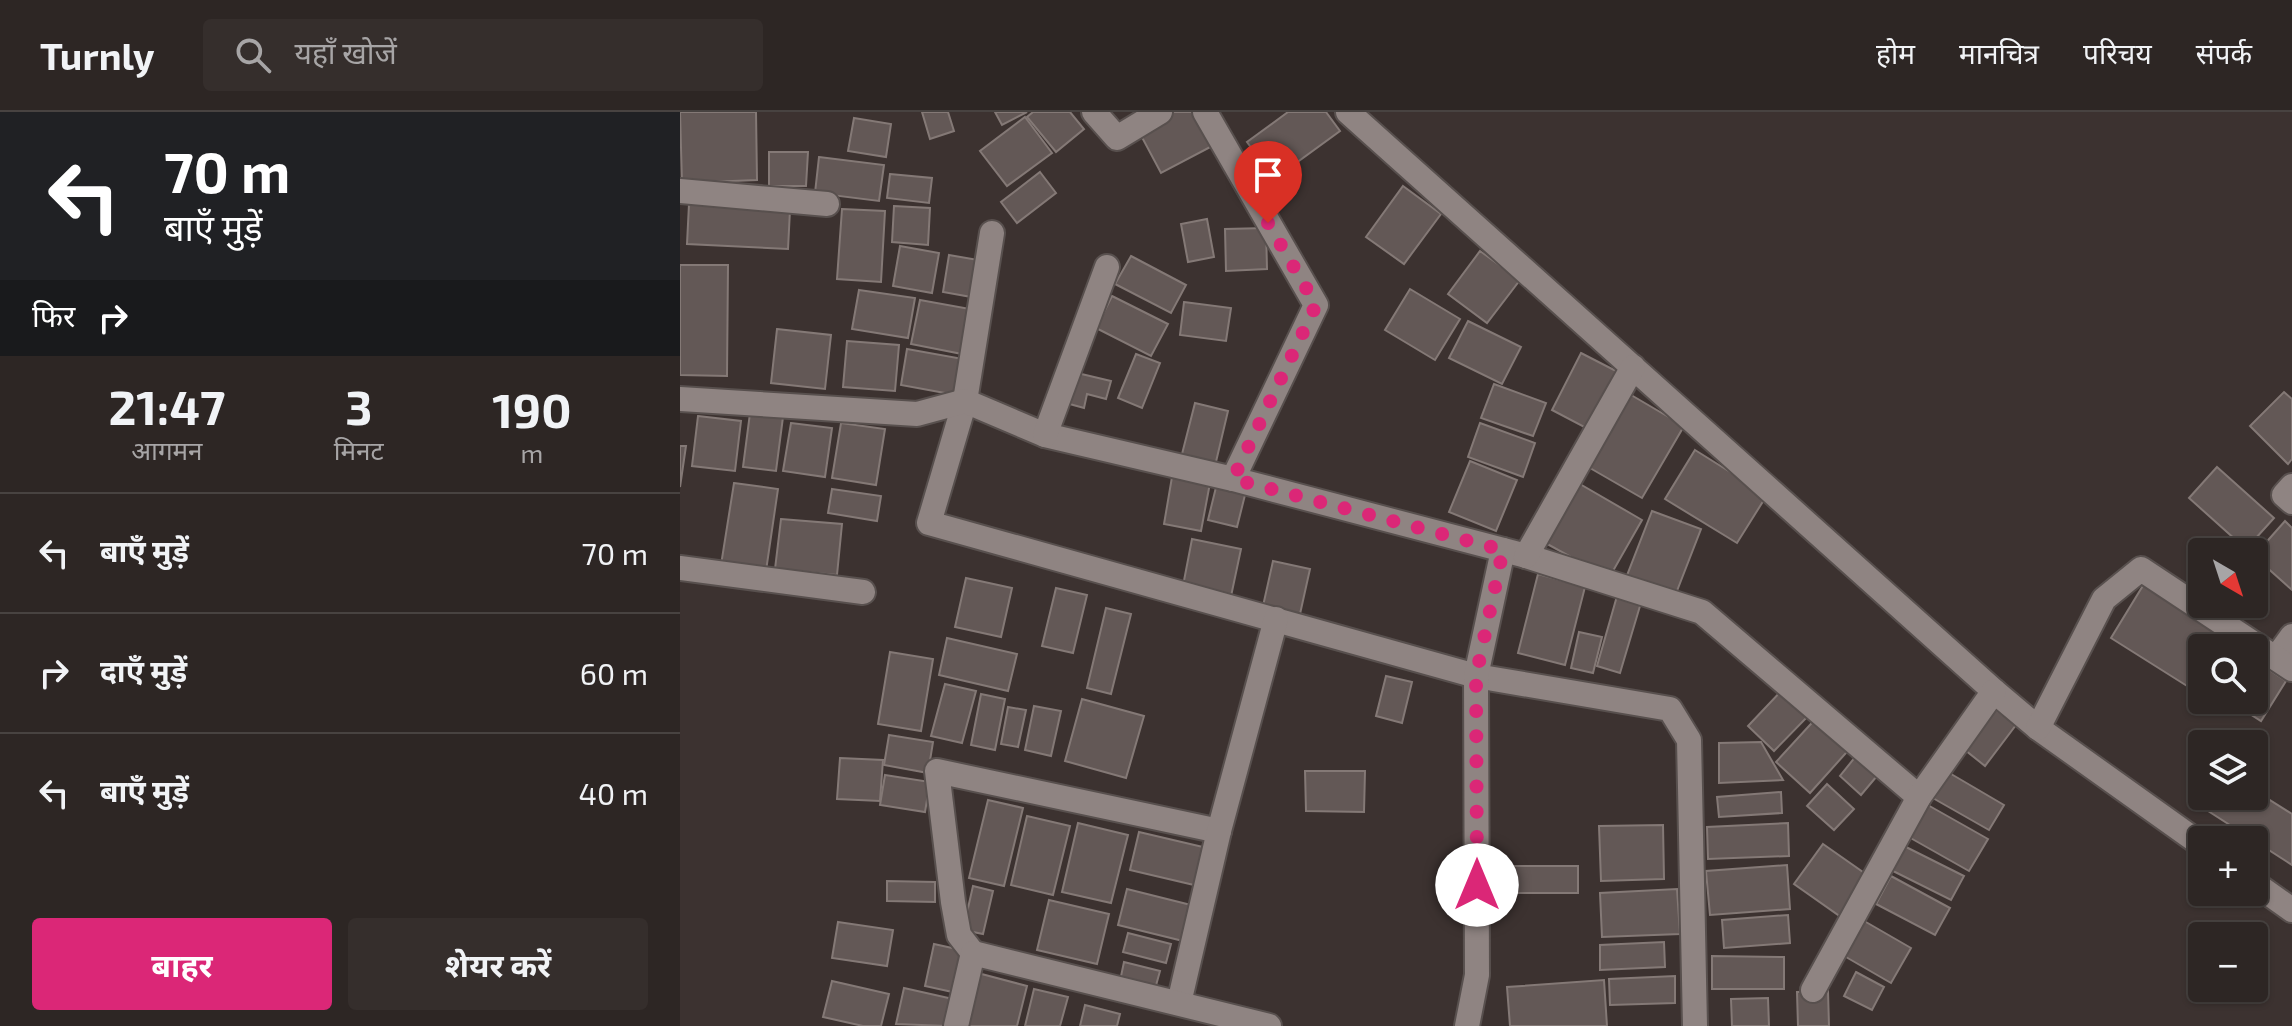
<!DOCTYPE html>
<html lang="hi">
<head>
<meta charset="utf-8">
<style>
	:root { --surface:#2d2624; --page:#352e2c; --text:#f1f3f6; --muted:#a7a5a6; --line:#484341; --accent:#db2777 }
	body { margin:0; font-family:"Exo 2","Noto Sans Devanagari",sans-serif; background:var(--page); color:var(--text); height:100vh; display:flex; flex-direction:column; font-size:30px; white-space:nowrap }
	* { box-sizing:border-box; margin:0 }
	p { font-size:26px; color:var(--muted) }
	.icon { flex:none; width:44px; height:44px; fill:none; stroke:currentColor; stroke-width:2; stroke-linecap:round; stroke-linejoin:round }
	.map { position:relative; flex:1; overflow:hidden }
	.details { display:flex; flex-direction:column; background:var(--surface); width:680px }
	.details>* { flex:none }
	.guide { background:#202124; color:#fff; overflow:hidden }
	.needle { width:52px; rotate:141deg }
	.tools { position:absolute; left:1508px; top:426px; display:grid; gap:16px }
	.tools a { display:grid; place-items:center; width:80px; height:80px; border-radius:8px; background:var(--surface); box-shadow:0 2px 6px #0004,0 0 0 2px var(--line); font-size:40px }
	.pin { position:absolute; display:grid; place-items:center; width:68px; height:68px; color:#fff; margin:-82px -34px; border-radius:50% 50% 50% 0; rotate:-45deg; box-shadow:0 0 8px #0007 }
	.pin .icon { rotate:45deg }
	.me { position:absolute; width:88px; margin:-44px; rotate:0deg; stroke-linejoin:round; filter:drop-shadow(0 0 6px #0008) }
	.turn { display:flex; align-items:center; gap:28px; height:168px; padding:0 32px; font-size:36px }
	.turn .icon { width:104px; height:104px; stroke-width:2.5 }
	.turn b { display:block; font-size:56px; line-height:68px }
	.then { display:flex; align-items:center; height:76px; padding:0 32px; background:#0003; gap:16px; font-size:30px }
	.eta { display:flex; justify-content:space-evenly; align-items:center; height:136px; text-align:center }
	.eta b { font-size:48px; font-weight:700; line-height:56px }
	.cta { display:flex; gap:16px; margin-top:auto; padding:16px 32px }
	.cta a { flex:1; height:92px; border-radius:8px; background:var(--accent); color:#fff; font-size:32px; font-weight:700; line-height:92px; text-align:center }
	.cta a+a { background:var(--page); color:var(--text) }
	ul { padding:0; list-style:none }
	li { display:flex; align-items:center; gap:24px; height:120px; padding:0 32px; border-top:2px solid var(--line) }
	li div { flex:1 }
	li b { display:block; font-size:30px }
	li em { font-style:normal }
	header { display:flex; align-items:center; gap:48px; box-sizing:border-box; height:112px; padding:0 40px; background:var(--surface); border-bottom:2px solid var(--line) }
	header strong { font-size:38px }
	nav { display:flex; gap:44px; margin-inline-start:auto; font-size:28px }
	.search { width:560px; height:72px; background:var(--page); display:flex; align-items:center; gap:20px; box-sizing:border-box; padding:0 28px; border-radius:8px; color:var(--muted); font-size:30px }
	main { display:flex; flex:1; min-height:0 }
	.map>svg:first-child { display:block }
	.building { fill:#635856; stroke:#847976; stroke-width:2 }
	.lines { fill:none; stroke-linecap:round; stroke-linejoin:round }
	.minor-casing { stroke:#58504e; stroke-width:28 }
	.minor { stroke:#8f8482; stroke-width:24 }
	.route { stroke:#db2777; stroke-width:14; stroke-dasharray:0 25.2 }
</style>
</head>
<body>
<header>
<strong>Turnly</strong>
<div class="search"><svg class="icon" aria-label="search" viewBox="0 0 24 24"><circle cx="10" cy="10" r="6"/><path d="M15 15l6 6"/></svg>यहाँ खोजें</div>
<nav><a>होम</a><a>मानचित्र</a><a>परिचय</a><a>संपर्क</a></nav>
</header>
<main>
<section class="details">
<div class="guide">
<div class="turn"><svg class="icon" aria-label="left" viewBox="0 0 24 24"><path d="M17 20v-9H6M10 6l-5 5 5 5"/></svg><div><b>70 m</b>बाएँ मुड़ें</div></div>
<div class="then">फिर<svg class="icon" aria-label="right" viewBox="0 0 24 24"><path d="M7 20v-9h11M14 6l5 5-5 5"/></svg></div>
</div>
<div class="eta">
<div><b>21:47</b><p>आगमन</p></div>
<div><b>3</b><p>मिनट</p></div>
<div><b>190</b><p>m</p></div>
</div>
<ul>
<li><svg class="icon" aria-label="left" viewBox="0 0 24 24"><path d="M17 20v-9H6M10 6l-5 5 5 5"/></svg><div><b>बाएँ मुड़ें</b></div><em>70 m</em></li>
<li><svg class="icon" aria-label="right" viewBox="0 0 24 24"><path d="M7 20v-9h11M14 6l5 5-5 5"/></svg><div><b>दाएँ मुड़ें</b></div><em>60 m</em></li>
<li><svg class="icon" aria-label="left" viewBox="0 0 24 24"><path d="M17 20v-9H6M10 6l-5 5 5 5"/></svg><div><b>बाएँ मुड़ें</b></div><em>40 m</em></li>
</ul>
<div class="cta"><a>बाहर</a><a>शेयर करें</a></div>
</section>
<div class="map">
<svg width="1612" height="914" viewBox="0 0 1612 914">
	<rect width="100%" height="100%" fill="#3c3230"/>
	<g class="building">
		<path d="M0,0H76L77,68L2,71Z"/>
		<path d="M242,0H268L274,19L250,27Z"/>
		<path d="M315,0H347L322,13Z"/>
		<path d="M353,0H390L404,17L376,40L347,5Z"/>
		<path d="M487,0H518L536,32L481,61L457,16Z"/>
		<path d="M608,0H646L660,19L594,67L567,30Z"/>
		<path d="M345,5L372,41L327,74L300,39Z"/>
		<path d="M174,6L211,12L206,45L168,39Z"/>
		<path d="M89,40H128L126,74H89Z"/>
		<path d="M139,45L204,53L199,89L135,81Z"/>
		<path d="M360,60L376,81L337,111L321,90Z"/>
		<path d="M210,62L252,66L249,91L207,86Z"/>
		<path d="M723,74L761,102L724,152L686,125Z"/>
		<path d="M9,92L110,98L108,137L7,132Z"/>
		<path d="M214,94L250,96L248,133L212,130Z"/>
		<path d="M162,97L205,99L201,170L157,167Z"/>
		<path d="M527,107L534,145L508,150L501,112Z"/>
		<path d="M586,116L587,157L546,159L545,117Z"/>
		<path d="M220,134L259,141L252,181L213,174Z"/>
		<path d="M800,139L840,168L807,211L768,182Z"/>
		<path d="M269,143L304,149L297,186L263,180Z"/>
		<path d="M451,144L506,173L491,201L435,172Z"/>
		<path d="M0,153H48L47,264L0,263Z"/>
		<path d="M730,177L780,207L755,248L705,218Z"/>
		<path d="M179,178L235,186L228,226L172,217Z"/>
		<path d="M432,184L488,212L471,244L416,216Z"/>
		<path d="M240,188L290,197L282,242L231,232Z"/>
		<path d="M504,190L551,196L546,229L500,223Z"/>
		<path d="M788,209L841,235L822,272L769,246Z"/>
		<path d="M97,217L151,223L145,277L91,271Z"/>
		<path d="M167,229L219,233L215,279L163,275Z"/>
		<path d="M227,237L283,247L276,283L221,273Z"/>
		<path d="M901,241L938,260L908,317L872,298Z"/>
		<path d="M456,242L480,251L462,296L438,286Z"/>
		<path d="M393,260L431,269L426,287L407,282L404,296L386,291Z"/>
		<path d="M814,272L866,291L853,324L801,306Z"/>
		<path d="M946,280L1004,314L962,386L903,352Z"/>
		<path d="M1604,280L1612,287V347L1608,352L1570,314Z"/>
		<path d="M515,291L548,299L535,354L501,346Z"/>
		<path d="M70,301L103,305L96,359L63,355Z"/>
		<path d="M18,304L61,309L55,359L12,354Z"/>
		<path d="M111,311L152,316L145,365L103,359Z"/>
		<path d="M161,311L205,317L196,373L152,366Z"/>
		<path d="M800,311L855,331L843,365L788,345Z"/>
		<path d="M0,334H6L0,375Z"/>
		<path d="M1015,338L1087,383L1057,431L985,387Z"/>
		<path d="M790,349L837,368L816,419L769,400Z"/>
		<path d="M1537,355L1594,406L1566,437L1509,386Z"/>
		<path d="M492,365L530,371L521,419L484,412Z"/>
		<path d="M538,367L567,375L557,415L528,408Z"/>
		<path d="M893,368L962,408L929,466L860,428Z"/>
		<path d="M54,371L98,377L86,459L41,453Z"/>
		<path d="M152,377L201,384L197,409L148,401Z"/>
		<path d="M972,399L1021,417L995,484L946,466Z"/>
		<path d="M101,407L162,412L157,463L95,457Z"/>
		<path d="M1605,409L1612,416V478L1574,444Z"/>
		<path d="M512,427L561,437L550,489L502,479Z"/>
		<path d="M593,449L630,457L620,502L583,494Z"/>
		<path d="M858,462L905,475L885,553L838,541Z"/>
		<path d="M286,466L332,476L321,525L275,515Z"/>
		<path d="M1464,472L1549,526L1543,536H1522V569L1515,579L1431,526Z"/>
		<path d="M376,476L407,483L393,541L362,534Z"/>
		<path d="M939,477L963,484L940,561L917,554Z"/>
		<path d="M426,496L451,502L431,582L407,576Z"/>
		<path d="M899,520L922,525L913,561L891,556Z"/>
		<path d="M267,526L337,542L328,579L259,563Z"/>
		<path d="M210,540L253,547L241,619L198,612Z"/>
		<path d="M1585,555L1606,569L1581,609L1559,595L1564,588H1574V572Z"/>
		<path d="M706,564L732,570L722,611L696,604Z"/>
		<path d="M265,572L296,579L282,631L251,624Z"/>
		<path d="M1106,574L1132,600L1094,639L1068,614Z"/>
		<path d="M301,582L325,587L315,638L291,633Z"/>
		<path d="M402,587L464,604L446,666L385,649Z"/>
		<path d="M354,594L381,599L371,644L345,638Z"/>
		<path d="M1311,594L1336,613L1305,654L1280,634Z"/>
		<path d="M328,595L346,598L338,635L321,632Z"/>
		<path d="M1140,602L1174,632L1130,681L1096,650Z"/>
		<path d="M209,623L253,630L248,661L204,653Z"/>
		<path d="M1081,630L1103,668L1039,671V631Z"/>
		<path d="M1180,639L1202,658L1181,683L1160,664Z"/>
		<path d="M160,646L203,648L200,689L157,687Z"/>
		<path d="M625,659H685L684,700L626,699Z"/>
		<path d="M1266,659L1324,693L1309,718L1251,685Z"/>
		<path d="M205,663L250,670L245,700L200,693Z"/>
		<path d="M1147,672L1174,697L1154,718L1127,694Z"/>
		<path d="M1574,678L1612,702V753L1525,697L1534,684H1574Z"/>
		<path d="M1101,680L1102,701L1039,705L1037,685Z"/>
		<path d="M308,688L343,696L324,774L289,766Z"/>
		<path d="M1246,692L1308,727L1289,759L1227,724Z"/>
		<path d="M347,704L390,714L373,783L331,773Z"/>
		<path d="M398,711L448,723L431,791L382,780Z"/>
		<path d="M1108,711L1109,744L1028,747L1027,715Z"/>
		<path d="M983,713L984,767L921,769L919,714Z"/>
		<path d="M459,720L523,735L514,773L450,758Z"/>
		<path d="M1143,732L1190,765L1161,805L1114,772Z"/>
		<path d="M1224,734L1284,764L1271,788L1211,758Z"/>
		<path d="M1107,753L1110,797L1030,803L1026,759Z"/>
		<rect x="828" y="754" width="70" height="27"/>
		<path d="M1211,764L1270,796L1255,823L1196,792Z"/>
		<path d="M207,769L255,770V790L207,789Z"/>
		<path d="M293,774L313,779L303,822L283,818Z"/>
		<path d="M447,777L511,793L503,829L438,813Z"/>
		<path d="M997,777L1000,822L922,825L920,781Z"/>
		<path d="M369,788L429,802L417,852L357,838Z"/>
		<path d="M1108,803L1110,831L1044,836L1042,808Z"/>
		<path d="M1179,806L1231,836L1211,871L1159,841Z"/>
		<path d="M158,810L213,818L207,854L152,846Z"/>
		<path d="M448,821L491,832L486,851L443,840Z"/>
		<path d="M984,830L985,855L920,858V833Z"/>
		<path d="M254,832L286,839L277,881L245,874Z"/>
		<path d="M1032,844L1104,845V877H1032Z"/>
		<path d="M444,850L480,859L475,877L440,869Z"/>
		<path d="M294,860L347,874L337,914H280Z"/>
		<path d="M1176,860L1204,875L1192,898L1164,884Z"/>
		<path d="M995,864V891L930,893L929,867Z"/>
		<path d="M924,868L927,914H830L827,875Z"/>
		<path d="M152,869L209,882L201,914H183L143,905Z"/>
		<path d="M224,876L273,887L267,914L216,912Z"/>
		<path d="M354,877L388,885L380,914H345Z"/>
		<path d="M1148,879L1149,914H1118L1117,880Z"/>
		<path d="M1088,886L1089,914H1052L1051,887Z"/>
		<path d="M405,893L440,902L437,914H400Z"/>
	</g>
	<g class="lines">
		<defs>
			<g id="minor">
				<path d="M414,0L437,26L480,0"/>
				<path d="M525,0L636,193L553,367"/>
				<path d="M668,0L1314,579L1358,616L1522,733"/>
				<path d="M0,79L147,92"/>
				<path d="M312,121L285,289L249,411L796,564L990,597L1009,628L1015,914"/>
				<path d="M0,287L237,302L285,289L365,323L553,367L846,444L1022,500L1239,685"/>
				<path d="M365,323L427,155"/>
				<path d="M1612,374L1604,383L1612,390"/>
				<path d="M846,444L953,255"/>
				<path d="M0,456L183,480"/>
				<path d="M1596,546L1612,524"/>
				<path d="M1358,616L1424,487L1461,457L1612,557"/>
				<path d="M1574,771L1612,798"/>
				<path d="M293,841L279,823L273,790L257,659L539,719"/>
				<path d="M1133,878L1239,685L1314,579"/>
				<path d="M499,891L539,719L596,507"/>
				<path d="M276,914L293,841L589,914"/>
				<path d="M787,914L797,863L796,564L823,438"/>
			</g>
		</defs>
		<use href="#minor" class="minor-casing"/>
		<use href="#minor" class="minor"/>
	</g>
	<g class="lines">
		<path class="route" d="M588,111L636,193L553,367L823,438L796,564L797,773"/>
	</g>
</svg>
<div class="tools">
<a><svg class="needle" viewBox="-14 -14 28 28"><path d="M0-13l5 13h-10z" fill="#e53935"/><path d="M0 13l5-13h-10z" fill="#a7a5a6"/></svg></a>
<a><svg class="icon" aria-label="search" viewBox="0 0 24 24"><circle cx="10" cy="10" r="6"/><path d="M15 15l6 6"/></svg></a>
<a><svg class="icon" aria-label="layers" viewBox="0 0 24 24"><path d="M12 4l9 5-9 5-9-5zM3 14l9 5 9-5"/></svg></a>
<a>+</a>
<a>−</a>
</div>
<div class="pin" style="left:588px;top:111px;background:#d93025"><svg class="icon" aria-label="arrive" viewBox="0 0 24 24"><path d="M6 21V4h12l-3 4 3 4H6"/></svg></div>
<svg class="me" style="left:797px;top:773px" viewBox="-20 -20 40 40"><circle r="19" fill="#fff"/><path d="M0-13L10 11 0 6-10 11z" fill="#db2777"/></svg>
</div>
</main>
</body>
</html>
